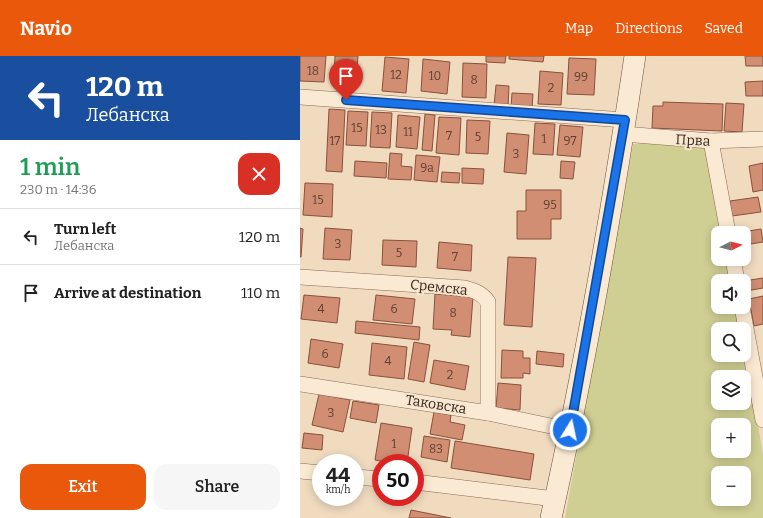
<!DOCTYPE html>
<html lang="en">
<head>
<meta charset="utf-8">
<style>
	:root { --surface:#fff; --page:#f6f6f6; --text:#222; --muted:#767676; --line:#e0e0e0; --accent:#ea580c }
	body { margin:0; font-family:Bitter,serif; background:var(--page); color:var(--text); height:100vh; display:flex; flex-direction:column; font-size:15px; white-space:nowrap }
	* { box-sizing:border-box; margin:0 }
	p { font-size:13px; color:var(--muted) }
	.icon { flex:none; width:22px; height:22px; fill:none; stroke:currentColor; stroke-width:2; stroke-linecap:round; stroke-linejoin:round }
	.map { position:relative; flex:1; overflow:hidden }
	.drawer { display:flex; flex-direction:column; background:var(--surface); width:300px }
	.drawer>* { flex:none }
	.banner { background:#1a4fa0; color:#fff; overflow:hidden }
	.needle { width:26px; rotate:84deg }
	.fabs { position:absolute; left:411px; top:170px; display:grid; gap:8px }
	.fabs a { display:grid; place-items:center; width:40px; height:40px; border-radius:8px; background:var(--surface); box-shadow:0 2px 10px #0003; font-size:20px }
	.speed { position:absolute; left:12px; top:398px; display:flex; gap:8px; font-size:20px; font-weight:700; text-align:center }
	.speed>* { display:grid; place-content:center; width:52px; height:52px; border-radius:50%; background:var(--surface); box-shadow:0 2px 10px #0003; line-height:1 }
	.speed small { font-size:10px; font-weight:400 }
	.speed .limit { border:6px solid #d22; background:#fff; color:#111 }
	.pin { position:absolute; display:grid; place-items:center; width:34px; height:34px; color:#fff; margin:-41px -17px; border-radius:50% 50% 50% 0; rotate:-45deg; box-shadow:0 0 4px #0007 }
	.pin .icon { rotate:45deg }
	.me { position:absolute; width:44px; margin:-22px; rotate:10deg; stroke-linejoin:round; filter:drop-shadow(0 0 3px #0008) }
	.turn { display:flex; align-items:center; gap:14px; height:84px; padding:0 20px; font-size:18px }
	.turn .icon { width:52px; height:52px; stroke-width:2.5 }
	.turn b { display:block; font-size:28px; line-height:34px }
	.round { display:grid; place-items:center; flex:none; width:42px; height:42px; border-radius:12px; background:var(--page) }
	.overview { display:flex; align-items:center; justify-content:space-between; height:68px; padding:0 20px }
	h1 { font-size:24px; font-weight:600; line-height:30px; color:#1e9e55 }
	.button { display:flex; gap:8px; margin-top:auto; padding:8px 20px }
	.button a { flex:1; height:46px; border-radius:12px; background:var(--accent); color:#fff; font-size:16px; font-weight:600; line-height:46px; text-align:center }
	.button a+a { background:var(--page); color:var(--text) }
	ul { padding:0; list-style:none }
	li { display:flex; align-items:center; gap:12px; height:56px; padding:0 20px; border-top:1px solid var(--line) }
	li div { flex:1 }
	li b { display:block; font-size:15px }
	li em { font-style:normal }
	header { display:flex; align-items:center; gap:24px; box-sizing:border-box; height:56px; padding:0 20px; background:var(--accent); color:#fff }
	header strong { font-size:19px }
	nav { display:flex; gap:22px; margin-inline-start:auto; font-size:14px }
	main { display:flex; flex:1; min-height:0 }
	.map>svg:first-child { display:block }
	.green { fill:#cfce93; fill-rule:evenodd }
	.building { fill:#d18e73; stroke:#8a503b }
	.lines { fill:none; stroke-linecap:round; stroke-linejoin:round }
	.street-casing { stroke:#8a6b56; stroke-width:16 }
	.secondary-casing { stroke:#6c4c3a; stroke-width:22 }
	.street { stroke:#fbead3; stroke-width:15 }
	.secondary { stroke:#fbead3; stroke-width:21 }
	.route-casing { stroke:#114b97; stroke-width:10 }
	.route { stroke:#1a73e8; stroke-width:7 }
	.labels { text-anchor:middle; stroke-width:4; stroke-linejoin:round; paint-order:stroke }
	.number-label { font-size:12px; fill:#5f4032 }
	.street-label { font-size:14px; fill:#39261c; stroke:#f7e6cf }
</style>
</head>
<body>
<header>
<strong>Navio</strong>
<nav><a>Map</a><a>Directions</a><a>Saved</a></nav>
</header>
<main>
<section class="drawer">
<div class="banner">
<div class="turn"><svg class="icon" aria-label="left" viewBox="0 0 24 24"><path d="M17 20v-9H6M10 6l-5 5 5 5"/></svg><div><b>120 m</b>Лебанска</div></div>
</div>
<div class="overview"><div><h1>1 min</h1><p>230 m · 14:36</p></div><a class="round" style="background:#d93025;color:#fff"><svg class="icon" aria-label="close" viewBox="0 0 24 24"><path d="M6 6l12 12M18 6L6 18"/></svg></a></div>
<ul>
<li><svg class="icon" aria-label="left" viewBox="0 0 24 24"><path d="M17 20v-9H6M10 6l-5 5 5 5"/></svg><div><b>Turn left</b><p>Лебанска</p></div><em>120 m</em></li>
<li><svg class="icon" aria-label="arrive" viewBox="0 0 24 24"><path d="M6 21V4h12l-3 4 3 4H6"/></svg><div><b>Arrive at destination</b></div><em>110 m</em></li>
</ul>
<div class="button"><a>Exit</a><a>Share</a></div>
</section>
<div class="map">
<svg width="463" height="462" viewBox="0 0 463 462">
	<rect width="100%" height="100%" fill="#f0dbbf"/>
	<path class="green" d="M411,85L426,177H418V203H431L434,225H418V251H439L442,273H418V299H444V284L463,399V462H265L333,88ZM418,321H444V347H418ZM418,369H444V395H418ZM418,417H444V443H418Z"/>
	<g class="building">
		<path d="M0,0H26L24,26L0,25Z"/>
		<path d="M35,0H58L56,26L34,24Z"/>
		<path d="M186,0H206L205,7L186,6Z"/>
		<path d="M209,0H244L243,6L209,3Z"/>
		<path d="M445,0H463V10H446Z"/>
		<path d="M85,1L109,3L106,37L82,35Z"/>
		<path d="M269,2L296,3L294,39L267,38Z"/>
		<path d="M123,3L150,6L147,38L121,35Z"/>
		<path d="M163,7L187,8L186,42L162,41Z"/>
		<path d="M240,15L263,17L261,49L238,48Z"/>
		<path d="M463,25V40H446L445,26Z"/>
		<path d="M196,29L209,30L208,51L194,50Z"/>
		<path d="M212,37L233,38L232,52L211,51Z"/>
		<path d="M363,46L423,48L422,75L352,72L353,50H363Z"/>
		<path d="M426,47L444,48L442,76L424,75Z"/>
		<path d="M29,53L45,54L42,116L26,115Z"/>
		<path d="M48,55L68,56L66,90L46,89Z"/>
		<path d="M72,56L92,57L90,92L70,91Z"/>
		<path d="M125,58L135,59L132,95L122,94Z"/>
		<path d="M98,59L120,61L117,93L96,91Z"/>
		<path d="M139,61L161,62L159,99L136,97Z"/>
		<path d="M167,64L190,65L188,98L166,97Z"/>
		<path d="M235,67L255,68L253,99L233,98Z"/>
		<path d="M260,69L283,71L280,101L257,99Z"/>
		<path d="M207,77L229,79L226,118L204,116Z"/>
		<path d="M90,97L102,98L101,110L112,111L111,124L88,123Z"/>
		<path d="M116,99L140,101L137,126L114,124Z"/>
		<path d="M55,105L87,107L86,122L54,120Z"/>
		<path d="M261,105L275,106L273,123L260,122Z"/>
		<path d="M463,107V134L453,136L449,110Z"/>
		<path d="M162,112L184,113L183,128L162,127Z"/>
		<path d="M142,116L160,117L159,127L141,126Z"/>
		<path d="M5,127L33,128L32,161L3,159Z"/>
		<path d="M226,134H261V163H251V183H217V155H226Z"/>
		<path d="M458,141L461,156L432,160L430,145Z"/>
		<path d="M0,172L3,173L1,201H0Z"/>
		<path d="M25,172L52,174L50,204L23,203Z"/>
		<path d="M461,173L463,186L444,189V177H437Z"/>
		<path d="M83,184L117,185L116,211L82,209Z"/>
		<path d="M139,186L172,189L171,215L137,212Z"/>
		<path d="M208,201L236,202L232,271L204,269Z"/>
		<path d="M463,222V232L446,235L444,225Z"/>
		<path d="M135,238L173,241L170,281L151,279L152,274L133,273Z"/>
		<path d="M4,239L40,242L37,267L1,263Z"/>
		<path d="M76,239L115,243L112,268L73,264Z"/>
		<path d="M463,240V268L454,270L449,243Z"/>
		<path d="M56,265L120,271L119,284L55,277Z"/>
		<path d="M11,283L43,288L39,312L8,307Z"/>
		<path d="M114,286L130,289L124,326L108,323Z"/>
		<path d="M72,287L107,291L104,323L69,319Z"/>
		<path d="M202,294L223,295V302H230V318L223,317V322H201Z"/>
		<path d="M237,295L264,298L263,311L236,308Z"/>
		<path d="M134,304L169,310L165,334L130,327Z"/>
		<path d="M198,327L221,329L220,354L196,352Z"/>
		<path d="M19,338L50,344L43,376L12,369Z"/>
		<path d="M53,345L79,349L76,367L50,362Z"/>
		<path d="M134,356L151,359L150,366L165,369L162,384L130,378Z"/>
		<path d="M81,367L112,372L107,407H91L75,404Z"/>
		<path d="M4,377L23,379L22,394L2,392Z"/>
		<path d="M124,380L150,384L147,406L121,401Z"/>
		<path d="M155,385L234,398L230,424L151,412Z"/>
		<path d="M111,454L151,462H109Z"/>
	</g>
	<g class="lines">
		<defs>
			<g id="street">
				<path d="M0,41L325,64"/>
				<path d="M323,78L411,85L463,83"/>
				<path d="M411,85L428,177"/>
				<path d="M433,203L437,225"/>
				<path d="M0,221L165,232C175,235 182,237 188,246V357"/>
				<path d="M442,251L463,364"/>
				<path d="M0,328L188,357L270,374"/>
				<path d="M0,415L21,417"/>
				<path d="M55,421L81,423"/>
				<path d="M115,426L255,443"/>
			</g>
			<path id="secondary" d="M251,462C285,309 312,155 335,0"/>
		</defs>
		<use href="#street" class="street-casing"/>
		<use href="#secondary" class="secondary-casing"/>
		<use href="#street" class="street"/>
		<use href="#secondary" class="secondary"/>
	</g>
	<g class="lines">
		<defs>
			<path id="route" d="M46,44L325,64L270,374"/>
		</defs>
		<use href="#route" class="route-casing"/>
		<use href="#route" class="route"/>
	</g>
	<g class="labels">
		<g class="number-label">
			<text x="13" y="19">18</text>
			<text x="96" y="23">12</text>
			<text x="135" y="24">10</text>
			<text x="281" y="25">99</text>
			<text x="174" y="28">8</text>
			<text x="251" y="36">2</text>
			<text x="57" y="76">15</text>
			<text x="81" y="78">13</text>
			<text x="108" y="80">11</text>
			<text x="149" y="84">7</text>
			<text x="178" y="85">5</text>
			<text x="244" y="87">1</text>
			<text x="35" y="89">17</text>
			<text x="270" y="89">97</text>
			<text x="216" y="102">3</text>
			<text x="127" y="116">9a</text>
			<text x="18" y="148">15</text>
			<text x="250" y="153">95</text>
			<text x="38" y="192">3</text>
			<text x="99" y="201">5</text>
			<text x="155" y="205">7</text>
			<text x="21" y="257">4</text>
			<text x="94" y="257">6</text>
			<text x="153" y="261">8</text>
			<text x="25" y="302">6</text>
			<text x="88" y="309">4</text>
			<text x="150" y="323">2</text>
			<text x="31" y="361">3</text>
			<text x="94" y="392">1</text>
			<text x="136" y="397">83</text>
		</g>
		<g class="street-label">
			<text transform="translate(393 84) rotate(3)" y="5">Прва</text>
			<text transform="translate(139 231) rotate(6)" y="5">Сремска</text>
			<text transform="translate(136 348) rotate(9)" y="5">Таковска</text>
		</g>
	</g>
</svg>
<div class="fabs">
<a><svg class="needle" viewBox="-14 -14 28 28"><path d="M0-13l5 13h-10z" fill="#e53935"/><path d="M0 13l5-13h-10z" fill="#767676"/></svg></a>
<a><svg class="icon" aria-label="sound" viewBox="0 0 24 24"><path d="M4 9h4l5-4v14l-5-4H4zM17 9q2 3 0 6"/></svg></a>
<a><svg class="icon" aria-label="search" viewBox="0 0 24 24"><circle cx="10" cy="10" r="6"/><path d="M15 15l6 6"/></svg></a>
<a><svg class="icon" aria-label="layers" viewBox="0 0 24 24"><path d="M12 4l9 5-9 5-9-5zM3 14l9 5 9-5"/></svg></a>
<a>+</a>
<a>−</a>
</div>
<div class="speed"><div>44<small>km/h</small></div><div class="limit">50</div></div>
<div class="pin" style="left:46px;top:44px;background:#d93025"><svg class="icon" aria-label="arrive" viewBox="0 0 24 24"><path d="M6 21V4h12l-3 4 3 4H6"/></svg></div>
<svg class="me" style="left:270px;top:374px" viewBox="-20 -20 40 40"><circle r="17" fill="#1a73e8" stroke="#fff" stroke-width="3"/><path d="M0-11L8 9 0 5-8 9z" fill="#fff"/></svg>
</div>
</main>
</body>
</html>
